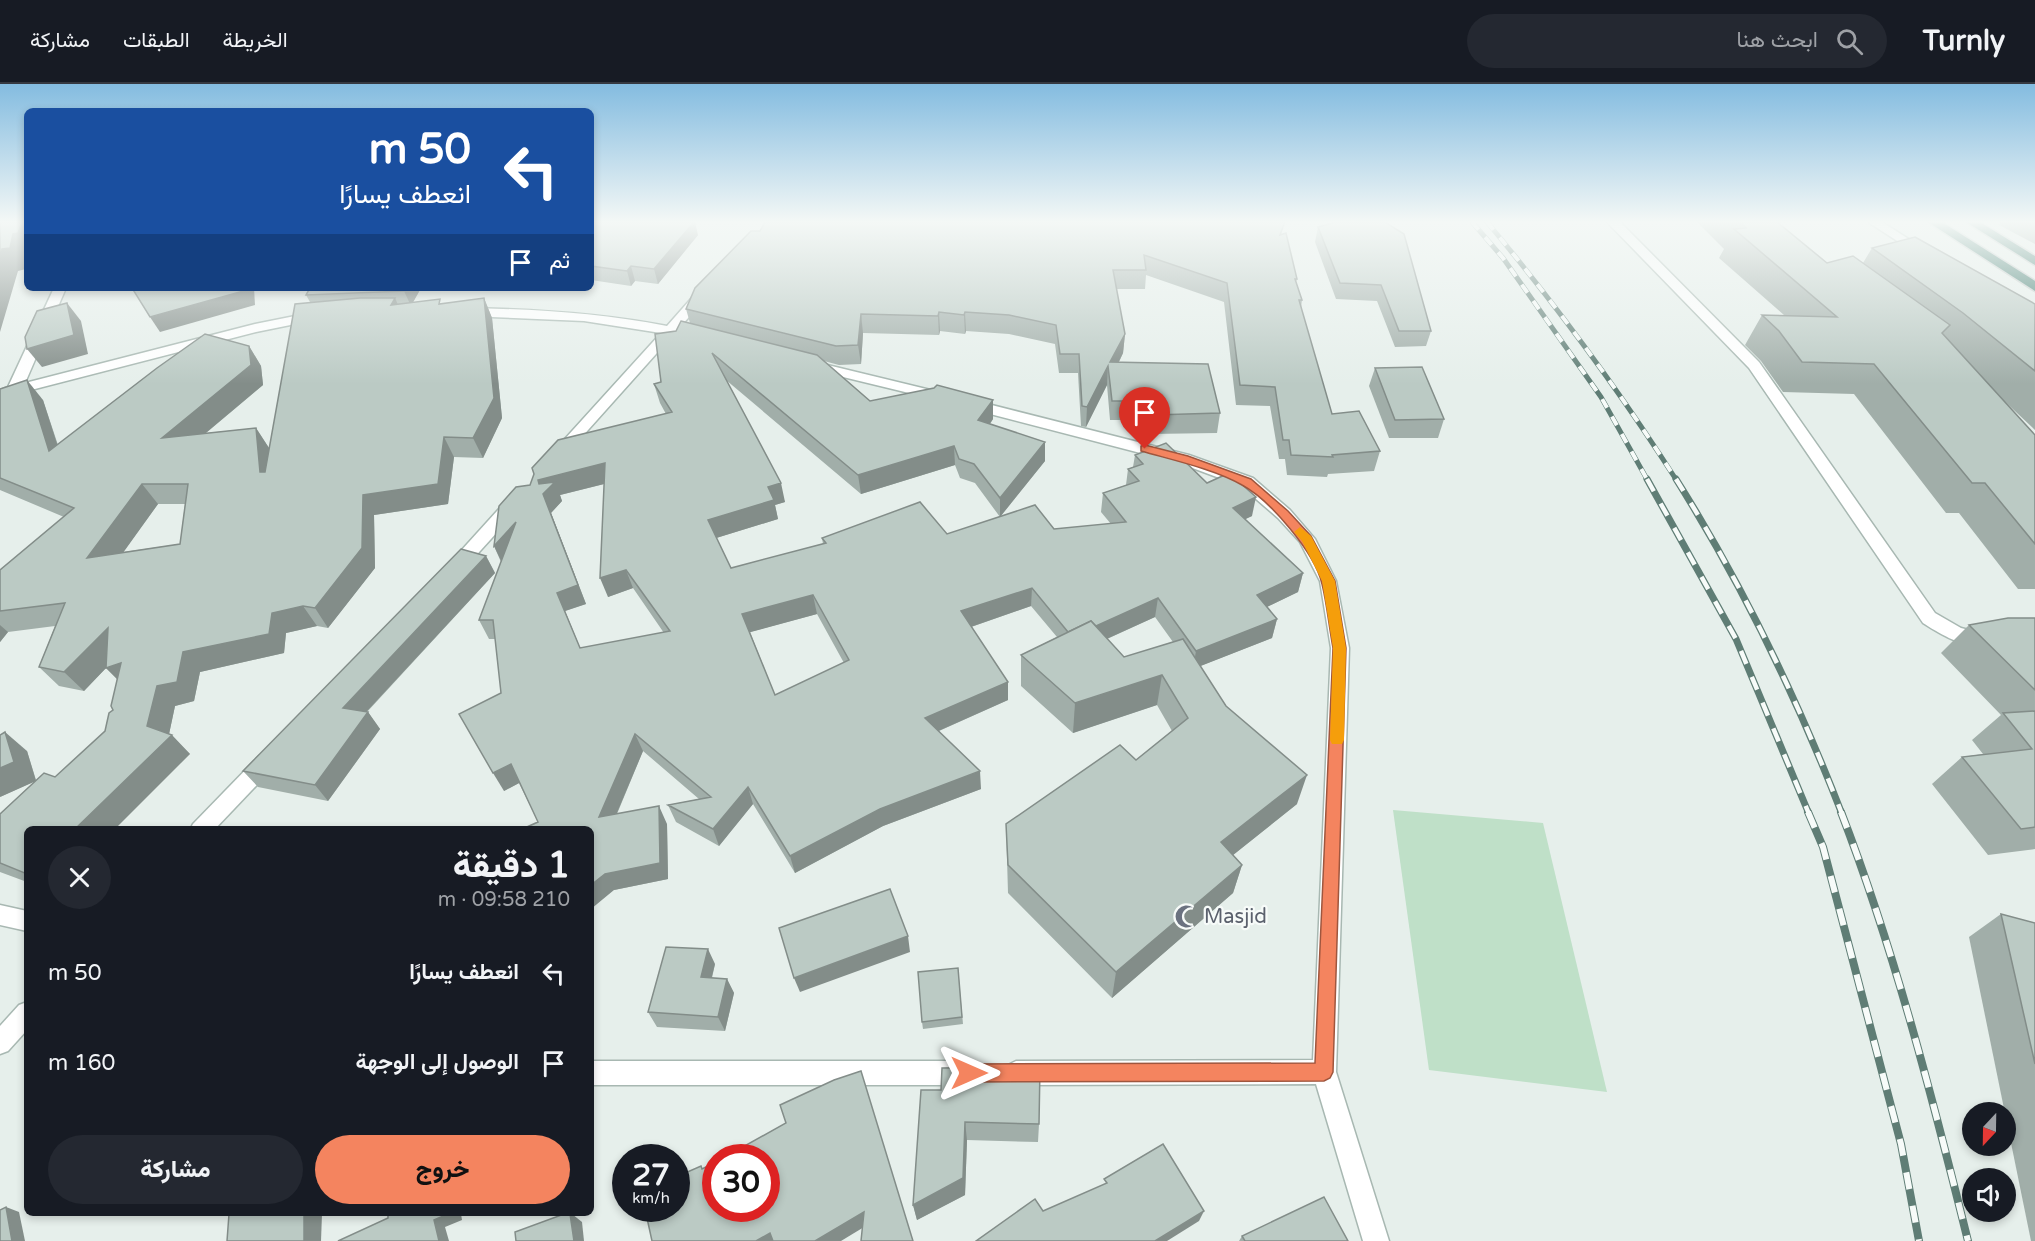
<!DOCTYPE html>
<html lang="ar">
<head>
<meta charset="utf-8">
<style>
	:root { --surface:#171b24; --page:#242831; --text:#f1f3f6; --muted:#9ea1a6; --line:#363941; --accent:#f4845f }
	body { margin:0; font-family:"Varela Round",Vazirmatn,sans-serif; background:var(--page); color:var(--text); direction:rtl; height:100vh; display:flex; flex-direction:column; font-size:22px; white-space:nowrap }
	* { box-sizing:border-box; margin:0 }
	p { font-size:20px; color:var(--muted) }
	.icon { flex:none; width:33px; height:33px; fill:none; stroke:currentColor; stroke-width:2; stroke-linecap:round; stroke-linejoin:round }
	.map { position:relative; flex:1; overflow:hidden; direction:ltr }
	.details { position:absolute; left:24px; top:742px; width:570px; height:390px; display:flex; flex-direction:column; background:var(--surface); border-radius:9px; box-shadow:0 3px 9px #0003; direction:rtl }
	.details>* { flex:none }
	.guide { position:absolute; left:24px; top:24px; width:570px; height:183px; border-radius:9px; box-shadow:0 3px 9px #0003; direction:rtl; background:#1a4fa0; color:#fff; overflow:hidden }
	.needle { width:39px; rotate:202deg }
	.controls { position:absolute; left:1962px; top:1018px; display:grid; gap:12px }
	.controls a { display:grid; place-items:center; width:54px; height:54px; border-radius:50%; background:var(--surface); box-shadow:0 3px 9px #0003; font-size:30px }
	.speed { position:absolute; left:612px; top:1060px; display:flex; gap:12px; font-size:30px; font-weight:700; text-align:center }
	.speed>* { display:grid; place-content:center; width:78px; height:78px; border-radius:50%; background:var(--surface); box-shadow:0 3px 9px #0003; line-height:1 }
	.speed small { font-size:15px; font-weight:400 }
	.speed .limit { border:9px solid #d22; background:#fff; color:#111 }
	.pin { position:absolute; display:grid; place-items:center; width:51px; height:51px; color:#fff; margin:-62px -26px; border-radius:50% 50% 50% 0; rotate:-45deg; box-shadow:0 0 6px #0007 }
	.pin .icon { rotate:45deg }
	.me { position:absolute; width:66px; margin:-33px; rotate:90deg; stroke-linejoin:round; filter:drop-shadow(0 0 4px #0008) }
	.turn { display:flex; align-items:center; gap:21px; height:126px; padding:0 24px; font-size:27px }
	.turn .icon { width:78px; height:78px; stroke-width:2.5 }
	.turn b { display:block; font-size:42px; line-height:51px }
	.then { display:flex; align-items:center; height:57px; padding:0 24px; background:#0003; gap:12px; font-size:22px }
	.round { display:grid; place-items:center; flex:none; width:63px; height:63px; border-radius:32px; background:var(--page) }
	.overview { display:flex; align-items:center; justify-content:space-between; height:102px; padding:0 24px }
	h1 { font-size:36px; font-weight:800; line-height:45px }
	.cta { display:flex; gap:12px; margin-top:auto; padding:12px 24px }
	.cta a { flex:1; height:69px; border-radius:36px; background:var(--accent); color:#111; font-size:24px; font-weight:800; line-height:69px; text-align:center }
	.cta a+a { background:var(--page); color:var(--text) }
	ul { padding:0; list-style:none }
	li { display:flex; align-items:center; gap:18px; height:90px; padding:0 24px }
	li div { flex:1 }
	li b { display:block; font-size:22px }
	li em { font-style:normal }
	header { display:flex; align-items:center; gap:36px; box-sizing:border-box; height:84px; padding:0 30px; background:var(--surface); border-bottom:2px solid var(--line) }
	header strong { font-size:28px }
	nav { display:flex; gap:33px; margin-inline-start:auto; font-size:21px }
	.search { width:420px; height:54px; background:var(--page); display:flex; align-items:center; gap:15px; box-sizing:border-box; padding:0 21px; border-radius:33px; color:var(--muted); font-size:22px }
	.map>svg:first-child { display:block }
	.green { fill:#bfe0c8 }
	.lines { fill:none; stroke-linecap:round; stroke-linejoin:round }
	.minor-casing { stroke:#a8b8b2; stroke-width:3 }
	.highway-casing { stroke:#c2cac8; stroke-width:3 }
	.minor { fill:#fff; fill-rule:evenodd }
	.highway { fill:#2f6f62; fill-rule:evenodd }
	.rail-far2-casing { stroke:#5f7d75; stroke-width:5 }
	.rail-far1-casing { stroke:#5f7d75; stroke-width:7 }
	.rail-casing { stroke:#5f7d75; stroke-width:8 }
	.rail-far2 { stroke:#f7fbf9; stroke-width:4; stroke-dasharray:10; stroke-linecap:butt }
	.rail-far1 { stroke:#f7fbf9; stroke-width:4.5; stroke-dasharray:14; stroke-linecap:butt }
	.rail { stroke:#f7fbf9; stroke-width:6; stroke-dasharray:17; stroke-linecap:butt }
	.wall { fill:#a1aea9; fill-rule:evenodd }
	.shaded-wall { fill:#838d89 }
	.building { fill:#bbcac4; stroke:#838d89; stroke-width:1.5; fill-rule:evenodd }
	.route { fill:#f4845f; stroke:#9f563e; stroke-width:1.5 }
	.slow { fill:#f59e0b }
	.labels { text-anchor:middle; stroke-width:4.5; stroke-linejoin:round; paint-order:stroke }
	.worship-label { font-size:20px; fill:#5b616d; stroke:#f7fbf9; text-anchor:start }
</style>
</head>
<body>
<header>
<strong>Turnly</strong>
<div class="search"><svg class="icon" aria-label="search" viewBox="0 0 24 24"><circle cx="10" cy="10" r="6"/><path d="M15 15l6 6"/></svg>ابحث هنا</div>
<nav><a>الخريطة</a><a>الطبقات</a><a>مشاركة</a></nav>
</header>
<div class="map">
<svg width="2035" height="1157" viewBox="0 0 2035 1157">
	<rect width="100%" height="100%" fill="#e6efeb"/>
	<path class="green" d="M1393,726L1543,739L1607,1008L1429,986Z"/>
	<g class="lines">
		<defs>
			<g id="minor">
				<path d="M1607,138H1620L1759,278L1935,529L1961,544L1989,551L1992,556L1989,561C1968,567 1940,550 1923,539L1749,284Z"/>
				<path d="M1868,138H1882L1929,168L1923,172L1919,171Z"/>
				<path d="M54,204H66L25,299L255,240L315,228L322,232L320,235L256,248L0,314V306L8,303Z"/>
				<path d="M702,207L709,211L679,244L705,250L707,253L705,256L700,257L673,251L563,374H553L550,371L553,368L661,249L584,237L466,232L459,228L466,224C534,225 600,229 667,242L697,208Z"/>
				<path d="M811,277L947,310L949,313L942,317L806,284L804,281Z"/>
				<path d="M972,316L1189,371L1253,394L1290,426L1315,455L1336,497L1349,564L1336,988L1389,1157H1363L1316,1000L1016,1001L1008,997L1004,989L1008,981L1016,977L1313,976L1331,564L1320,497L1300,458L1278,434L1241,402L1179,379L967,324L965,321L967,318Z"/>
				<path d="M513,415L519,416L521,420L519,424L461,488H449L447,484L449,480L507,416Z"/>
				<path d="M266,670L273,672L276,678L273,684L214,746H190L193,740L259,672Z"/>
				<path d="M0,821L27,827V847L0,841Z"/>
				<path d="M27,918V946L8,967L0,970V942L19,921Z"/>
				<path d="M591,977H964L972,981L976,989L972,997L964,1001H591Z"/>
			</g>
			<g id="highway">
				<path d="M1928,138H1942L2035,197V207Z"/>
				<path d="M1966,138H1980L2035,172V181Z"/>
			</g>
		</defs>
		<use href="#minor" class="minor-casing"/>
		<use href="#highway" class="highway-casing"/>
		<use href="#minor" class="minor"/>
		<use href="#highway" class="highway"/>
		<defs>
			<g id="rail-far2">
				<path d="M1472,138L1503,174L1601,313L1648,397"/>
				<path d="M1487,138C1556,221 1619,306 1677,397"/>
			</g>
			<g id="rail-far1">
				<path d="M1647,395L1736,555L1809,730"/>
				<path d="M1676,395C1742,500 1797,614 1842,730"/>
			</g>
			<g id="rail">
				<path d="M1808,728L1823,763L1901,1060L1919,1157"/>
				<path d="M1841,728C1895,868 1932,1012 1968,1157"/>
			</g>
		</defs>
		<use href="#rail-far2" class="rail-far2-casing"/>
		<use href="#rail-far1" class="rail-far1-casing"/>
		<use href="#rail" class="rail-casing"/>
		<use href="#rail-far2" class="rail-far2"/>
		<use href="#rail-far1" class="rail-far1"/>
		<use href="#rail" class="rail"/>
	</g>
	<g class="wall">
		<path d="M591,138L698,151L658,200L635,197L631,202L591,196Z"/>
		<path d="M1697,138H1787L1778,139L1827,179H1863L1872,164L2035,220V346L2000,313L2035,351V505H2018L1959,429H1946L1854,310L1783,308L1761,277L1745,261L1762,231H1784L1719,174L1724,165Z"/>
		<path d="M2001,138H2035V160L1999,141Z"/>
		<path d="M1318,143L1431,247L1426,262L1395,263L1377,217L1336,215L1315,158Z"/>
		<path d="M1282,151L1297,195L1296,198L1302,216L1301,224L1332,330L1380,367L1374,387L1328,390L1327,393L1287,391L1285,375H1279L1270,322L1236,321L1224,218L1146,191L1145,205H1116L1125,250L1123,269L1119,278L1220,329L1217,349L1151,350L1149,336H1110L1107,301L1086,343L1081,342L1078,289H1059L1055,260L1009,250L966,247L965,250L940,247L939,251L863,249L861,280L839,281L824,277L870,317L993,316V335L990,340L1045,377L1000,433L1054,445L1111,440L1101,428L1103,409L1126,401L1128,385L1133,383L1135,371L1207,399L1252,432L1245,435L1303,489L1298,508L1267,523L1277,535L1272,554L1200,582L1226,622L1297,720L1233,771L1242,781L1233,809L1112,914L1008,809L1006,740L1136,676L1172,647L1157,621L1073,649L1021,602V571L1057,553L1031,522L971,543L1008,598V616L939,647L981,705L883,742L795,789L753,720L719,762L676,738L668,721L699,715L643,667L617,730L667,740L668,795L614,806L538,738L519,699L504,707L501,609L496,555H489L479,536L501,478L494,462L530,401L666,330L660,319L654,300L661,298L676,247L690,239L686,225ZM726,296L861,410L955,381L960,394L975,399L1000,433L947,450L822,454L823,460L731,484L716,454L778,435L775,421L785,418ZM604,400L608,513L633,504L664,549L580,564L565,527L586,520L551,429L562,417L560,411ZM817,530L844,579L775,611L750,548ZM1155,533L1173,558L1124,573L1107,555Z"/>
		<path d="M310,204H421L413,218L442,220L484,214L492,234L502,334L483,374L454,373L448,420L374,431L375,484L328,544L317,542L286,549L284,569L200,588L194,617L175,622L169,650L190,670L27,746V798L0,788V730L35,697L0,713L27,667L36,696L55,693L105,647L113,626L117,595L106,584L84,607L59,602L39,583L55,542L8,548L0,558V486L64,433L0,406V305L43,316L58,361L249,262L261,282L263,301L206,349L256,344L269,364L310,218L306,211ZM158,420H185L180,460L123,468Z"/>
		<path d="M1375,284L1444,335L1438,354H1389L1369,302Z"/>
		<path d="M486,472L495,489L367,628H368L380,645L328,717L258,703L243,687Z"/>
		<path d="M2035,534V765L1988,771L1932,700L1962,673L1983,670L1972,656L2001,631L1941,569L1969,541Z"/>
		<path d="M2001,830L2035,839V1157H2031L1969,853Z"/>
		<path d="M715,880L712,894L727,895L734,909L725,947L657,943L648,928Z"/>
		<path d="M958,884L963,940L923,945L922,938Z"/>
		<path d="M941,1006L1039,1040L1038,1058L967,1056L965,1111L917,1136L913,1121Z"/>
		<path d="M1242,1152L1348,1157H1239Z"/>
	</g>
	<g class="shaded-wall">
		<path d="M22,138H27V181L26,185L18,187L0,248V173L2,165Z"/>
		<path d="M694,138H695L698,151L658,200L654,185Z"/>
		<path d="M631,182L635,197L631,202L627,187Z"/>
		<path d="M247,204H254L255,221L160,248L150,233Z"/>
		<path d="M406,204H421L411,222L404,207Z"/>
		<path d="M395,214L404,234L391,221Z"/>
		<path d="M484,214L492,234L502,334L483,374L473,354Z"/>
		<path d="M67,219L81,237L88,270L42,283L27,265Z"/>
		<path d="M939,228L940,247L939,251L938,232Z"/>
		<path d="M965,228L966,247L965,250L964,231Z"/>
		<path d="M861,230L863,249L861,280L858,261Z"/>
		<path d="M1125,250L1123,269L1110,296V278Z"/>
		<path d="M249,262L261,282L263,301L176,374L162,354Z"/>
		<path d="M1108,282L1107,301L1086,343L1087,323Z"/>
		<path d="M27,296L43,316L66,388L49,367Z"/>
		<path d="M993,316V335L979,355L978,336Z"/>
		<path d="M256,344L269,364L273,408L260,388Z"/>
		<path d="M444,353L454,373L448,420L374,431L375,484L328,544L315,524L363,411Z"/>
		<path d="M1045,358V377L1000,433V414Z"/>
		<path d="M954,362L955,381L861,410L858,391Z"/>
		<path d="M605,379L612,398L560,411L562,417L551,429L586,520L565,527L588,583L557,509L538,396Z"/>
		<path d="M781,399L785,418L775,421L778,435L713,455L708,436L768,403Z"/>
		<path d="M142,400L158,420L105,494L87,474Z"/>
		<path d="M1256,413L1252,432L1229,443L1233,424Z"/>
		<path d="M516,438L503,481L494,462Z"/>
		<path d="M486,472L495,489L355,640L343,624Z"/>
		<path d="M626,486L633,504L608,513L600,494Z"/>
		<path d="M1303,489L1298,508L1252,530L1257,511Z"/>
		<path d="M1032,504L1031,522L962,546L961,527Z"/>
		<path d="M813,511L817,530L747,549L742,530Z"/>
		<path d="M1158,514L1155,533L1071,571L1072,553Z"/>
		<path d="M303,522L317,542L286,549L284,569L200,588L194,617L175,622L168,655L172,651L190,670L114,746H74L147,642L157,602L183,568L272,529Z"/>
		<path d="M1277,535L1272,554L1193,585L1196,567Z"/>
		<path d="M0,541L8,548L0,558Z"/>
		<path d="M108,544L121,579L125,603L106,584L84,607L64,588Z"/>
		<path d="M1162,591L1157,621L1073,649L1075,619Z"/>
		<path d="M1008,598V616L927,652L925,634Z"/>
		<path d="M368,628L380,645L328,717L315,701Z"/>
		<path d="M5,648L27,667L36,697L0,713V684Z"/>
		<path d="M635,650L643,667L608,750L599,733Z"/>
		<path d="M511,680L521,698L504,707L493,689Z"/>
		<path d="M980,687L981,705L883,742L795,789L790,772L880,725Z"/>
		<path d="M1307,691L1297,720L1213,787L1221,758Z"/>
		<path d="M748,703L753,720L719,762L713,745Z"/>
		<path d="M659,722L667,740L668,795L614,806L591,825V801Z"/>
		<path d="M1242,781L1233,809L1112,914L1116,888Z"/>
		<path d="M908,852L910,868L800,908L794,894Z"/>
		<path d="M708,865L715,880L708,908L701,893Z"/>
		<path d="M727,895L734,909L725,947L718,933Z"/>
		<path d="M965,1038L967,1056L965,1111L917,1136L913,1121Z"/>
		<path d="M6,1123L19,1128L25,1157H12Z"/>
		<path d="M1204,1127L1199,1137L1167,1157H1155Z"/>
		<path d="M864,1128L869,1140L841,1157H815Z"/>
		<path d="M304,1130H322L321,1157H304Z"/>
		<path d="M448,1130H461L462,1136L445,1143L449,1157H439L434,1136Z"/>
		<path d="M570,1130H572L582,1138L584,1157H574Z"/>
		<path d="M770,1149L775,1157H756Z"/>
	</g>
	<g class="building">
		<path d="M0,138H22L18,149L13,150L10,164L2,165L0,173Z"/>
		<path d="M591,138H694L654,185L631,182L627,187L591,182Z"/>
		<path d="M765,138H1284V140L1280,151L1286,149L1297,195H1295L1302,216H1299L1332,330L1359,327L1380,367L1332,371L1333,373L1291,371L1289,356H1283L1275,303L1240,301L1227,199L1144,171L1146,186H1113L1125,250L1110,278L1208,280L1220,329L1153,331L1151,317H1112L1108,282L1087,323L1082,322L1079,270H1060L1056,241L1009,231L965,228L964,231L939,228L938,232L861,230L858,261L836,262L686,225L695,204L751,147H760Z"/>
		<path d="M1336,138H1385L1404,150L1431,247H1399L1381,201L1340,199L1318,143Z"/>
		<path d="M1740,138H1777L1827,179L1853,172L1950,241L1942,249L2035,351V460L1985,399H1972L1874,280L1802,278L1779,247L1762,231L1837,233L1734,145L1746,144Z"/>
		<path d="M1915,153L2035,220V287L1963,229L1872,164Z"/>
		<path d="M132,204H247V206L150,233Z"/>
		<path d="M310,204H406L404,207L306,211Z"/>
		<path d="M360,214H395L391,221L440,215L439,220L484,214L494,314L473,354L444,353L438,400L363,411L362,464L315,524L303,522L272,529L269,550L183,568L177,598L157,602L147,642L172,651L74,746H27V790L0,779V730L44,689L55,693L105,647L109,629L113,626L111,622L121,579L106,584L108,544L64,588L39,583L65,519L0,527V486L74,424L0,394V305L27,296L49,367L157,284L205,250L249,262L251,281L162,354L256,344L260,388H265L295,220ZM142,400H188L180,460L87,474Z"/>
		<path d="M67,219L74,251L27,265L25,253L37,227Z"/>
		<path d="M681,237L817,271L870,317L934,304L937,301L993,316L978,336L1045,358L1000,414L974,380L959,375L954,362L858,391L712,269L781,399L768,403L774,416L708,436L731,484L826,459L822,454L920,418L947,450L1035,421L1054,445L1126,438L1103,409L1139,397L1128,385L1143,380L1135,371L1166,359L1207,399L1229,389L1256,413L1233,424L1303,489L1257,511L1277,535L1196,567L1158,514L1096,542L1091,537L1068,548L1032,504L961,527L1008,598L925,634L980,687L880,725L790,772L748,703L713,745L668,721L711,713L635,650L599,733L659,722L660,779L605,790L591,801V746H520L538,738L511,680L493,689L459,630L501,609L493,536H479L516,438L494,462L499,422L516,403L530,401L534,390L532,384L558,356L672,328L654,300L661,298L655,250L676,247ZM605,379L600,494L626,486L670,547L580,564L557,509L578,501L543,410L555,398L539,400L538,396ZM813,511L849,576L775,611L742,530Z"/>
		<path d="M1422,283L1444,335L1395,336L1375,284Z"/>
		<path d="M461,465L486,472L343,624L368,628L315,701L243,687Z"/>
		<path d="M2008,534H2035V606L1969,541Z"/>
		<path d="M1091,537L1124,573L1183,555L1226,622L1307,691L1221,758L1242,781L1116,888L1008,781L1006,740L1120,661L1136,676L1188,634L1162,591L1075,619L1021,571Z"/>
		<path d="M2035,627V743L2021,745L1962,673L2032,665L2003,629Z"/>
		<path d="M5,648L14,678L0,684V651Z"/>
		<path d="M890,805L908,852L794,894L779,844Z"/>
		<path d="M2001,830L2035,839V980Z"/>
		<path d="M666,863L708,865L701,893L727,895L718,933L648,928Z"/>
		<path d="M958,884L962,933L922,938L918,888Z"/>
		<path d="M1040,983L1039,1040L965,1038L963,1094L913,1121L921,1006H941L942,984Z"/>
		<path d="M861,987L913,1157H861L864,1128L815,1157H773L770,1149L756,1157H652L645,1125H676V1093L701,1082L702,1085L716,1078V1125H766V1074H723L786,1039L780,1021L834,996Z"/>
		<path d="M1163,1060L1204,1127L1155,1157H976L1035,1115L1043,1127L1107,1099L1104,1095Z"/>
		<path d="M1324,1113L1348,1157H1245L1242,1152Z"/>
		<path d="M6,1123L12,1157H0V1126Z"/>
		<path d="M229,1130H304V1157H227Z"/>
		<path d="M388,1130H448L434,1136L439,1157H338L388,1134Z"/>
		<path d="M564,1130H570L574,1157H516L515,1148Z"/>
	</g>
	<linearGradient id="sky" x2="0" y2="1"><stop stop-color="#84bce0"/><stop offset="0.46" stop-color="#f4f8f6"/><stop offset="1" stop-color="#f4f8f6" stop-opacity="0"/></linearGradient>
	<rect width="2035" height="300" fill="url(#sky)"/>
	<path class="route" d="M1145,361L1188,372L1251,395L1288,427L1311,452L1335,497L1346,564L1333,988L1330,994L1324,997L969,998L963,995L960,989L963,982L969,980L1315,979L1333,564C1329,543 1327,520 1322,500C1315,469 1270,416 1242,401C1214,385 1172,376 1141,367V362Z"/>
	<path class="slow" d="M1300,443L1311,452L1335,497L1346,564L1344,656L1342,660H1332L1330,656L1333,564L1322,497L1302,457L1294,448Z"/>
	<defs>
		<symbol id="mosque-bare" viewBox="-9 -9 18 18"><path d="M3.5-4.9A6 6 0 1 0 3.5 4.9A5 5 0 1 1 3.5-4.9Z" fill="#6b7280" stroke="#f7fbf9" stroke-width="2.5" paint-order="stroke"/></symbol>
	</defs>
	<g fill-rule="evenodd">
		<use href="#mosque-bare" x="1170" y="816" width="33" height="33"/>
	</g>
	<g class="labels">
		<g class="worship-label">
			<text x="1204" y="839">Masjid</text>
		</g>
	</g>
</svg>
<div class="controls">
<a><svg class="needle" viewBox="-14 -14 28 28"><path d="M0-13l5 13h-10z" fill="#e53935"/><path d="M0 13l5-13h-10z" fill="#9ea1a6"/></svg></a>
<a><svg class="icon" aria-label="sound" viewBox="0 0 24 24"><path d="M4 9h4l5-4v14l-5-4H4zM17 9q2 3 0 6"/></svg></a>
</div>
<div class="speed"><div>27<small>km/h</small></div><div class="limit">30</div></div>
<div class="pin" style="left:1145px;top:365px;background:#d93025"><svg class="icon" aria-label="arrive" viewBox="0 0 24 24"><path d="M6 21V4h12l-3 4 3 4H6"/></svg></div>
<svg class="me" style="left:969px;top:989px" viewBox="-20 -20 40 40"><path d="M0-17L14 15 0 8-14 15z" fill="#f4845f" stroke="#fff" stroke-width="4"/></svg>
<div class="guide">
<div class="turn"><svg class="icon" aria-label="left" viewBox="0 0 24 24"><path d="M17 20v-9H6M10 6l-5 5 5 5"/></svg><div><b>50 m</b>انعطف يسارًا</div></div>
<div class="then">ثم<svg class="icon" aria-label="arrive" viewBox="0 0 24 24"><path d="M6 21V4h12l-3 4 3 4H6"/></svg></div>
</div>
<section class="details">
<div class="overview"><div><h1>1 دقيقة</h1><p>210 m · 09:58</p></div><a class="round"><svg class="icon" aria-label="close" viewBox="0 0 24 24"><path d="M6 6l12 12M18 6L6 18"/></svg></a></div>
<ul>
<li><svg class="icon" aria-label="left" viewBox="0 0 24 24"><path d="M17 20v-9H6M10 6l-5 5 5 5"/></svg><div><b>انعطف يسارًا</b></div><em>50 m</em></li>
<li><svg class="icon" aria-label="arrive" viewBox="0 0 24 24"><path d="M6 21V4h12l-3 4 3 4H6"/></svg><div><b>الوصول إلى الوجهة</b></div><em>160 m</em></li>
</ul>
<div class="cta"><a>خروج</a><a>مشاركة</a></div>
</section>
</div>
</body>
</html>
